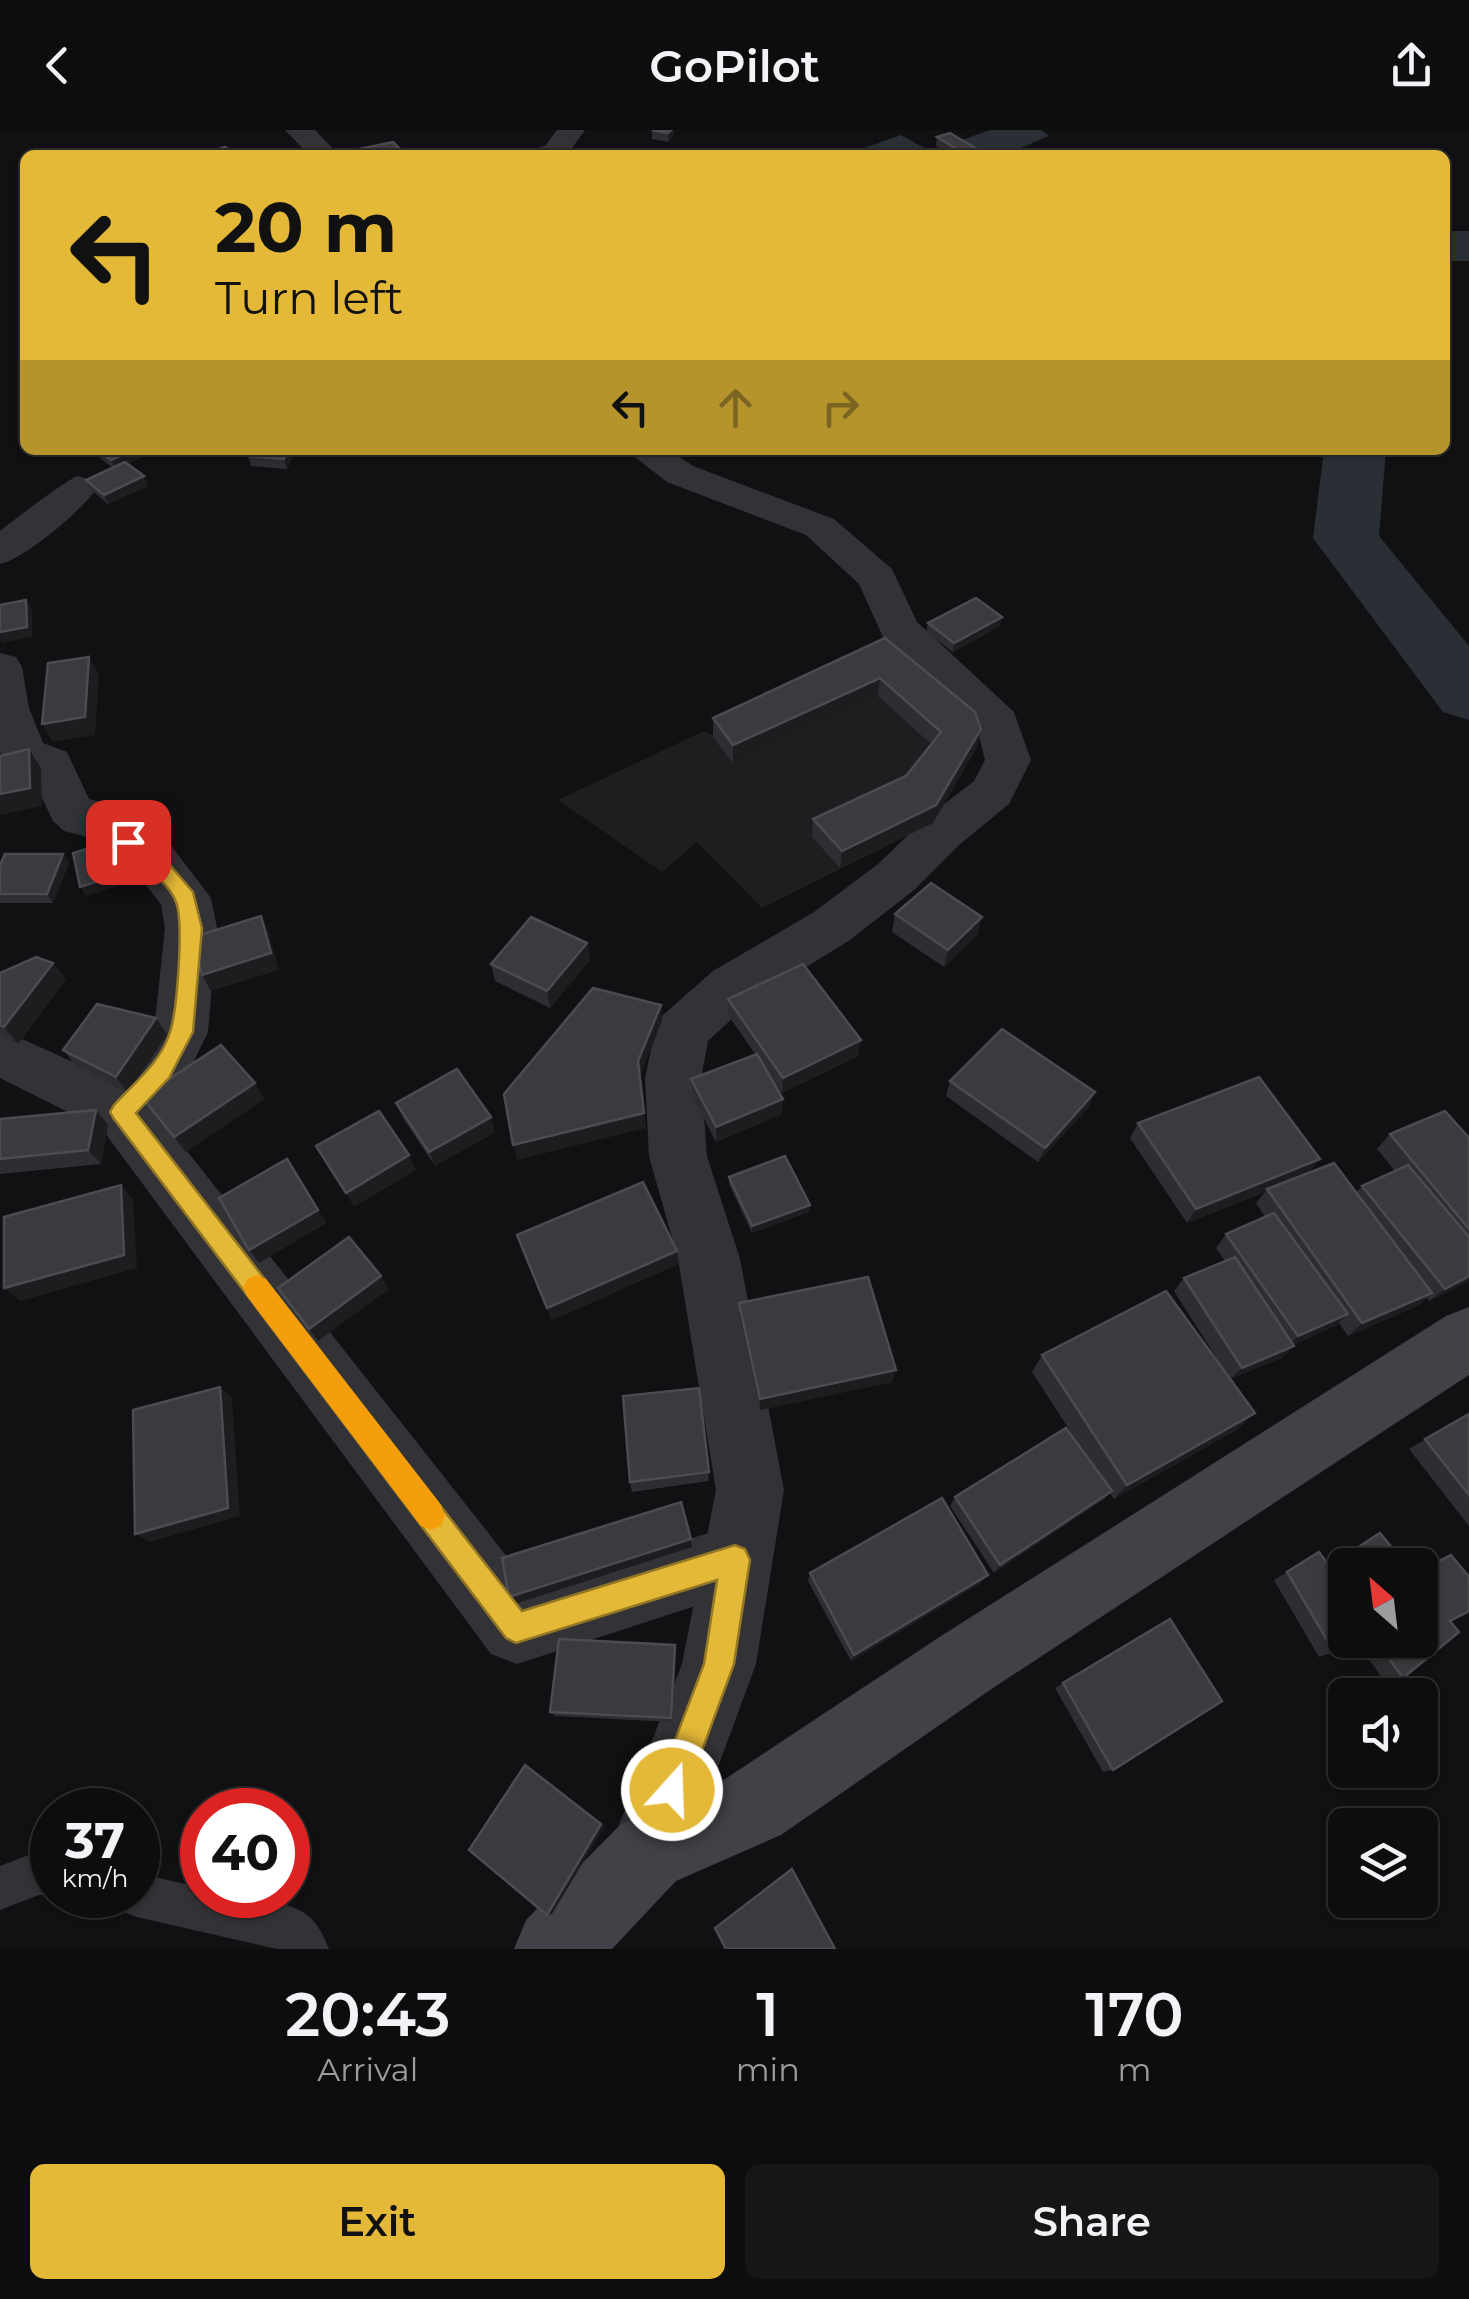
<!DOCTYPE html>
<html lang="en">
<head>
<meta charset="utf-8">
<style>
	:root { --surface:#0d0d0e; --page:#161617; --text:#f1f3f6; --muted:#9a9c9e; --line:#2d2d2e; --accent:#e4b938 }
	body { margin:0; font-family:Montserrat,sans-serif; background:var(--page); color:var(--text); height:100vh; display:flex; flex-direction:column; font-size:38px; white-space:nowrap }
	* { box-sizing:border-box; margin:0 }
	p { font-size:32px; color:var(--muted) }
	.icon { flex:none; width:55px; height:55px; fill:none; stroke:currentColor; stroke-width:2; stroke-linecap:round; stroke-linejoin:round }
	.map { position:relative; height:1819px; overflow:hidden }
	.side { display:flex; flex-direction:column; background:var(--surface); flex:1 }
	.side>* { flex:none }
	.hud { position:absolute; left:20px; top:20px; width:1430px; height:305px; border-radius:15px; box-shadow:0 2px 8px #0004,0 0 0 2px var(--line); background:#e4b938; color:#111; overflow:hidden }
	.needle { width:65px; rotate:332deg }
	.fabs { position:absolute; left:1328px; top:1418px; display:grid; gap:20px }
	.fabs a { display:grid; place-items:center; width:110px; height:110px; border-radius:15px; background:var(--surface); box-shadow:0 2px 8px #0004,0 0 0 2px var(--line); font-size:50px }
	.speed { position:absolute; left:30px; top:1658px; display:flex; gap:20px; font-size:50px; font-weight:700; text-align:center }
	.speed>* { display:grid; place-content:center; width:130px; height:130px; border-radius:50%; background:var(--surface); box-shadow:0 2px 8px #0004,0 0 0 2px var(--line); line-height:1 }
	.speed small { font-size:25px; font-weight:400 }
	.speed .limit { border:15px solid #d22; background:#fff; color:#111 }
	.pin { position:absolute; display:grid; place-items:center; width:85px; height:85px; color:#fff; margin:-42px; border-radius:20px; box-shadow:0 5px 15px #0006 }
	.me { position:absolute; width:110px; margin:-55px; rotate:20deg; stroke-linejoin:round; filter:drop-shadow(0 0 8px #0008) }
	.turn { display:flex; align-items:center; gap:35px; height:210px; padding:0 30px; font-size:45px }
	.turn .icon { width:130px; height:130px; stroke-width:2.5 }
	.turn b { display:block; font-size:70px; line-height:85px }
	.lanes { display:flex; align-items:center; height:95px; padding:0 30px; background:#0003; justify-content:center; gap:50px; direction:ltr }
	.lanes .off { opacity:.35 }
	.eta { display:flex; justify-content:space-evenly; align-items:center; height:170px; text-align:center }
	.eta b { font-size:60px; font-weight:600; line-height:70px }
	.primary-button { display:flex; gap:20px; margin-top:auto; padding:20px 30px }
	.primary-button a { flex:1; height:115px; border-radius:15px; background:var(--accent); color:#111; font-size:40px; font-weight:600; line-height:115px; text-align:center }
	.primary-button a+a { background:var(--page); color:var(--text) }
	header { display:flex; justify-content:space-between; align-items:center; height:130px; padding:0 30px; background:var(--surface); font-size:45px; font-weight:600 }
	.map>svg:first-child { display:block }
	.built { fill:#1e1d20 }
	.water { fill:#292f35 }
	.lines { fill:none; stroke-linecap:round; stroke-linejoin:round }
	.river { fill:#292f35; fill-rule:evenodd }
	.service { fill:#333337; fill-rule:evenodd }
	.minor { fill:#333337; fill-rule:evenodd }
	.tertiary { fill:#333337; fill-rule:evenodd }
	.secondary { fill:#414247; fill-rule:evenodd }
	.wall { fill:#2e2d31 }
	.shaded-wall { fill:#1d1c1f }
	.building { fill:#3b3a3f; stroke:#4b4b51; stroke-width:2.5 }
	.route { fill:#e4b938; stroke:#947824; stroke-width:2.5 }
	.slow { fill:#f59e0b }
</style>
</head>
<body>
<header><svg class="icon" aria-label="back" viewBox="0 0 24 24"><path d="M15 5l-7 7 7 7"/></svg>GoPilot<svg class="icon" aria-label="share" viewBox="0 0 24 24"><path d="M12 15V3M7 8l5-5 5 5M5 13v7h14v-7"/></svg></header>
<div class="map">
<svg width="1469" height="1819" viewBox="0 0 1469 1819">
	<rect width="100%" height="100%" fill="#111113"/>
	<path class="built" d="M883,527L971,600L977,617L933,693L762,778L697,712L662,742L558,670L704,601L714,606Z"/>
	<g class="water">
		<path d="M990,0H1041L1049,6C1010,21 1000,35 962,10Z"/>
		<path d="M901,5L937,25H844Z"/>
	</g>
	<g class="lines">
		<g class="river">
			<rect x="1445" y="101" width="24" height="30"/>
			<path d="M1324,320H1386L1379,406L1469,516V590L1443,582L1313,408Z"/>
		</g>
		<g class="service">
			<path d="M39,1721L52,1724V1765H59H39L0,1780V1736Z"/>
			<path d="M138,1743L202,1758V1765C229,1765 285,1768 307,1785C318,1793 324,1807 329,1819H277L137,1787L121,1781L115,1765H138Z"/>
		</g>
		<g class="minor">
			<path d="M557,0H585L567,25H530L534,19L545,16Z"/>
			<path d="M78,346L92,350L97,358C81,381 26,428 0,434V401C15,389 66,350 78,346Z"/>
			<path d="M0,523L16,527L22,537L29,578L43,613L67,622L89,669L120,678L169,713L211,768L217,798L208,902L181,958L157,983L531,1457L735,1395L760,1405L770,1430L760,1455L517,1534L491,1524L102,999L0,948V899L115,951L141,924L154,901L165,798L161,774L133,739L91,708L64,701L53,691L31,645L8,636L0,622Z"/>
		</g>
		<g class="tertiary">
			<path d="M285,0H315L339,25H309Z"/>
			<path d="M626,320H670L693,336L834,389L892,439L917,492L1014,582L1031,630L1009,674L959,715L914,760L850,810L751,871L708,911L701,948L707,1026L740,1129L784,1360L756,1534L676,1751L648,1763L620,1751L608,1723L682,1534L716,1360L678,1129L649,1026L645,948L655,901L663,885L713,841L814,782L878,734L925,689L974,651L985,630L977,599L884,509L859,454L806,405L667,352Z"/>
		</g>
		<path class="secondary" d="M1469,1177V1245L993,1558L781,1705L676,1751L612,1819H514L526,1790L620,1695L725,1649L941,1506L1446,1186Z"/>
	</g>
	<g class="wall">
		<path d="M652,0H674V5L668,12L652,9Z"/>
		<path d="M937,7L976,25H951L936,16Z"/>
		<path d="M97,320H140L143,327L128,334L148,356L108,374L90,359L86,350L113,338L101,329Z"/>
		<path d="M253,320H296L287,339L251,336L248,326Z"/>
		<path d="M1002,487L1000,496L953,522L926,502L928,493Z"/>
		<path d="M885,508L981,599L977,617L933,693L840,738L812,707L813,689L906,646L931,614L878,566L733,634L713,607V588Z"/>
		<path d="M63,724L69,733L53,773H0V735Z"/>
		<path d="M895,784L978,804L944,837L892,802Z"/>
		<path d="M587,813L590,830L550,878L495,851L491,834Z"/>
		<path d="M53,833L66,849L18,914L0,904V843Z"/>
		<path d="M728,869L858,926L782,963L767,941L782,984L716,1012L692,965L691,949L755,924L728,885Z"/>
		<path d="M167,905L128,963L76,936L63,920Z"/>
		<path d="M950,951L1095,962L1088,978L1038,1032L946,966Z"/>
		<path d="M396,973L495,1002L435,1036L403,988Z"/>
		<path d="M96,980L108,995L101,1034L0,1044V989Z"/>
		<path d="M1138,993L1310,1042L1357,1062L1362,1056L1395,1041L1377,1019L1390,1004L1469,1008V1151L1429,1171L1427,1168L1417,1176L1348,1206L1339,1193L1335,1196L1293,1215L1282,1228L1230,1249L1174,1161L1184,1148L1225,1131L1216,1118L1226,1104L1265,1087L1256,1073L1265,1062L1187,1093L1130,1008Z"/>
		<path d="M729,1047L810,1075L809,1082L752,1103L729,1054Z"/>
		<path d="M739,1173L892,1252L760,1280L739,1185Z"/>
		<path d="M1042,1225L1238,1299L1114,1369L1110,1363L1103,1370L994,1443L950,1376L955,1367L1085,1324L1032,1242Z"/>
		<path d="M699,1258L709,1351L632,1362L630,1352Z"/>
		<path d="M1469,1284V1396L1409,1319Z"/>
		<path d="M1380,1403L1406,1435H1345V1444L1336,1430Z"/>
		<path d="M1319,1422L1334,1522L1319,1527L1274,1450Z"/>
		<path d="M810,1443L981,1453L851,1531L808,1451Z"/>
		<path d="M1170,1489L1113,1640L1103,1642L1055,1558Z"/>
		<path d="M1450,1491L1403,1548L1386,1553L1355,1510H1420Z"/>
		<path d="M675,1515L676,1520L672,1592L555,1586L550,1582Z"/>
	</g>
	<g class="shaded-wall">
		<path d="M671,0H674V5L668,12V3Z"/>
		<path d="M977,19L976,25H963V23Z"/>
		<path d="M401,20L402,25H379Z"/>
		<path d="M134,320H140L143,327L115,340L111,330Z"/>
		<path d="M288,320H296L287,339L284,329Z"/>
		<path d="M144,346L148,356L108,374L104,365Z"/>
		<path d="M26,470L32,480V507L1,513L0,502Z"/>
		<path d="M1002,487L1000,496L953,522L954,513Z"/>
		<path d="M89,527L99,546L95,605L53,612L42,594Z"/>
		<path d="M880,548L878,566L733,634V615Z"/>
		<path d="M981,599L977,617L933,693L840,738L842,721Z"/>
		<path d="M29,619L41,638L42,676L0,685V664Z"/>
		<path d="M115,710L120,719L129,752L86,766L80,757Z"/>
		<path d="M63,724L69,733L53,773L47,764Z"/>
		<path d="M261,786L269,803L279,840L211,861L202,845Z"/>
		<path d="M982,787L978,804L944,837L948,820Z"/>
		<path d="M587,813L590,830L550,878L547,861Z"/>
		<path d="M53,833L66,849L18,914L4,897Z"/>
		<path d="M661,875L662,891L640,946L638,931Z"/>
		<path d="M156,888L167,905L128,963L116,947Z"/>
		<path d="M861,910L858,926L782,963L783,948Z"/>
		<path d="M255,953L265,969L186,1022L174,1007Z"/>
		<path d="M1095,962L1088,978L1038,1032L1045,1018Z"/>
		<path d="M783,969L782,984L716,1012V997Z"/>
		<path d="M96,980L108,995L101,1034L88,1020Z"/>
		<path d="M644,983L646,998L517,1030L513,1015Z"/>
		<path d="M491,987L495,1002L435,1036L429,1022Z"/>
		<path d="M409,1025L416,1040L354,1077L346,1063Z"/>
		<path d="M1320,1029L1308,1044L1267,1059L1265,1062L1187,1093L1196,1079Z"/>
		<path d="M121,1055L133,1069L137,1138L20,1171L4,1158Z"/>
		<path d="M810,1075L809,1082L752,1103V1096Z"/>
		<path d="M318,1080L327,1093L259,1133L249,1120Z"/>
		<path d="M677,1121L679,1134L551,1191L547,1178Z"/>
		<path d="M381,1146L389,1159L318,1211L309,1199Z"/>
		<path d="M1469,1146V1151L1429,1171L1445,1159Z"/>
		<path d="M1432,1163L1417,1176L1348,1206L1362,1193Z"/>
		<path d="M1348,1184L1335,1196L1286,1218L1298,1206Z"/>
		<path d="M1294,1216L1282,1228L1230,1249L1242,1238Z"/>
		<path d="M896,1240L892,1252L760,1280V1269Z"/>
		<path d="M220,1257L232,1268L240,1386L149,1412L135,1404Z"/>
		<path d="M1255,1283L1238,1299L1114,1369L1127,1355Z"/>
		<path d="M1112,1361L1103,1370L994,1443L1000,1435Z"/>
		<path d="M691,1409L692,1417L515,1474L509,1467Z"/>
		<path d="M988,1445L981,1453L851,1531L854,1525Z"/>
		<path d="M675,1515L676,1520L672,1592L671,1588Z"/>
		<path d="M525,1635L605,1696L552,1784L547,1785Z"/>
	</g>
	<g class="building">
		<path d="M652,0H671L668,3Z"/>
		<path d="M950,3L977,19L963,23L937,7Z"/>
		<path d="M393,12L401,20L379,25H364L359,19Z"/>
		<path d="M225,17L238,25H202Z"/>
		<path d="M98,320H134L111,330Z"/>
		<path d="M253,320H288L284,329L248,326Z"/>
		<path d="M125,332L144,346L104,365L86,350Z"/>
		<path d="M976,468L1002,487L954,513L928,493Z"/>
		<path d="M26,470L27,497L0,502V475Z"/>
		<path d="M885,508L975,582L981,599L936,675L842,721L813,689L906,646L941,602L880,548L733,615L713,588Z"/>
		<path d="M89,527L85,587L42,594L48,533Z"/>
		<path d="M29,619L30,658L0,664V626Z"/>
		<path d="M115,710L124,743L80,757L73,723Z"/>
		<path d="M5,724H63L47,764H0V735Z"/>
		<path d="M931,753L982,787L948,820L895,784Z"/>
		<path d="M261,786L271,823L202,845L193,807Z"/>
		<path d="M531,787L587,813L547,861L491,834Z"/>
		<path d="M36,827L53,833L4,897L0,895V843Z"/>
		<path d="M803,834L861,910L783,948L728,869Z"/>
		<path d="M593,858L661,875L638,931L644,983L513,1015L504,964Z"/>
		<path d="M97,874L156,888L116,947L63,920Z"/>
		<path d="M1002,899L1095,962L1045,1018L950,951Z"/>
		<path d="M221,915L255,953L174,1007L142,967Z"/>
		<path d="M757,924L783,969L716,997L691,949Z"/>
		<path d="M457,939L491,987L429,1022L396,973Z"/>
		<path d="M1259,947L1320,1029L1196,1079L1138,993Z"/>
		<path d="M96,980L88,1020L0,1029V989Z"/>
		<path d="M379,981L409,1025L346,1063L316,1016Z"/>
		<path d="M1445,981L1469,1008V1099L1390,1004Z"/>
		<path d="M785,1026L810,1075L752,1096L729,1047Z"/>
		<path d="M287,1029L318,1080L249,1120L219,1068Z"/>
		<path d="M1334,1033L1432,1163L1362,1193L1267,1059Z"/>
		<path d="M1408,1035L1469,1107V1146L1445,1159L1362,1056Z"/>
		<path d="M643,1052L677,1121L547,1178L517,1105Z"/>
		<path d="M121,1055L124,1125L4,1158V1087Z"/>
		<path d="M1274,1083L1348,1184L1298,1206L1226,1104Z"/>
		<path d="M349,1107L381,1146L309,1199L278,1158Z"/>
		<path d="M1235,1127L1294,1216L1242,1238L1184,1148Z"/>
		<path d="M868,1147L896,1240L760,1269L739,1173Z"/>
		<path d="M1166,1161L1255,1283L1127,1355L1042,1225Z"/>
		<path d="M220,1257L228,1378L135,1404L133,1280Z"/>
		<path d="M699,1258L709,1342L630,1352L623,1266Z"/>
		<path d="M1469,1284V1365L1425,1309Z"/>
		<path d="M1066,1298L1112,1361L1000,1435L955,1367Z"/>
		<path d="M942,1368L988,1445L854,1525L810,1443Z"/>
		<path d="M681,1372L691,1409L509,1467L502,1428Z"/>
		<path d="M1380,1403L1406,1435H1359L1351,1422Z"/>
		<path d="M1319,1422L1345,1457V1510H1353L1334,1522L1287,1442Z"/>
		<path d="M1451,1425L1469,1447V1481L1450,1491L1459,1502L1403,1548L1375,1510H1420V1440Z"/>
		<path d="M1170,1489L1222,1571L1113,1640L1063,1553Z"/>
		<path d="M559,1509L675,1515L671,1588L550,1582Z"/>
		<path d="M525,1635L601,1694L547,1785L469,1720Z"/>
		<path d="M792,1739L835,1819H726L715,1798Z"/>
	</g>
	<path class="route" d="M128,705L158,721L193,762L202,798L193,902L169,948L136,983L522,1481L735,1415L745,1419L750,1430L734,1534L683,1672L672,1677L660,1672L656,1660L704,1534L717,1450L516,1513L506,1508L114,989L110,982L114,975C134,953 161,932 170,902C177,881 184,793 176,772C166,746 131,731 118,712Z"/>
	<path class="slow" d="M256,1145L266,1149L441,1375L445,1386L441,1396L431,1400L421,1396L247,1166L243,1158L247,1149Z"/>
</svg>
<div class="fabs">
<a><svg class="needle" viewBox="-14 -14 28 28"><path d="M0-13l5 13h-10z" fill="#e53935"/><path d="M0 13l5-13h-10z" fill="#9a9c9e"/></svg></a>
<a><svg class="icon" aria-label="sound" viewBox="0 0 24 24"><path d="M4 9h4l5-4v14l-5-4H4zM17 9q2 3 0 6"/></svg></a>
<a><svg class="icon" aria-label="layers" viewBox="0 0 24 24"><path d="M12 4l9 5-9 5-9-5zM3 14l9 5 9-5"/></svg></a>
</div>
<div class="speed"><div>37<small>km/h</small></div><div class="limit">40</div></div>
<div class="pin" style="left:128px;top:712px;background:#d93025"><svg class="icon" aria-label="arrive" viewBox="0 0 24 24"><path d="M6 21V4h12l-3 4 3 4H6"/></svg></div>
<svg class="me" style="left:672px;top:1660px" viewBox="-20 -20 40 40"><circle r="17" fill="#e4b938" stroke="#fff" stroke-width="3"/><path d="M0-11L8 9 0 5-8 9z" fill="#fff"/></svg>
<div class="hud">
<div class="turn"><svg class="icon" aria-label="left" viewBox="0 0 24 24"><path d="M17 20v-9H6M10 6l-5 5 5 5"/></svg><div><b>20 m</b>Turn left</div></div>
<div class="lanes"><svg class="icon" aria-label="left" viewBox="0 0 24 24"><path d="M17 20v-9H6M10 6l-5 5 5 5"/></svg><svg class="icon off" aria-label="ahead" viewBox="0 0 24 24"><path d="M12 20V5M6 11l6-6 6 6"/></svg><svg class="icon off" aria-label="right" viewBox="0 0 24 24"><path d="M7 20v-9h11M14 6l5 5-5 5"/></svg></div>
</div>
</div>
<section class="side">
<div class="eta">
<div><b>20:43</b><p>Arrival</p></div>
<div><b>1</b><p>min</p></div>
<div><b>170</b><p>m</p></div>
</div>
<div class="primary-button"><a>Exit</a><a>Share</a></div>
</section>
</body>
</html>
